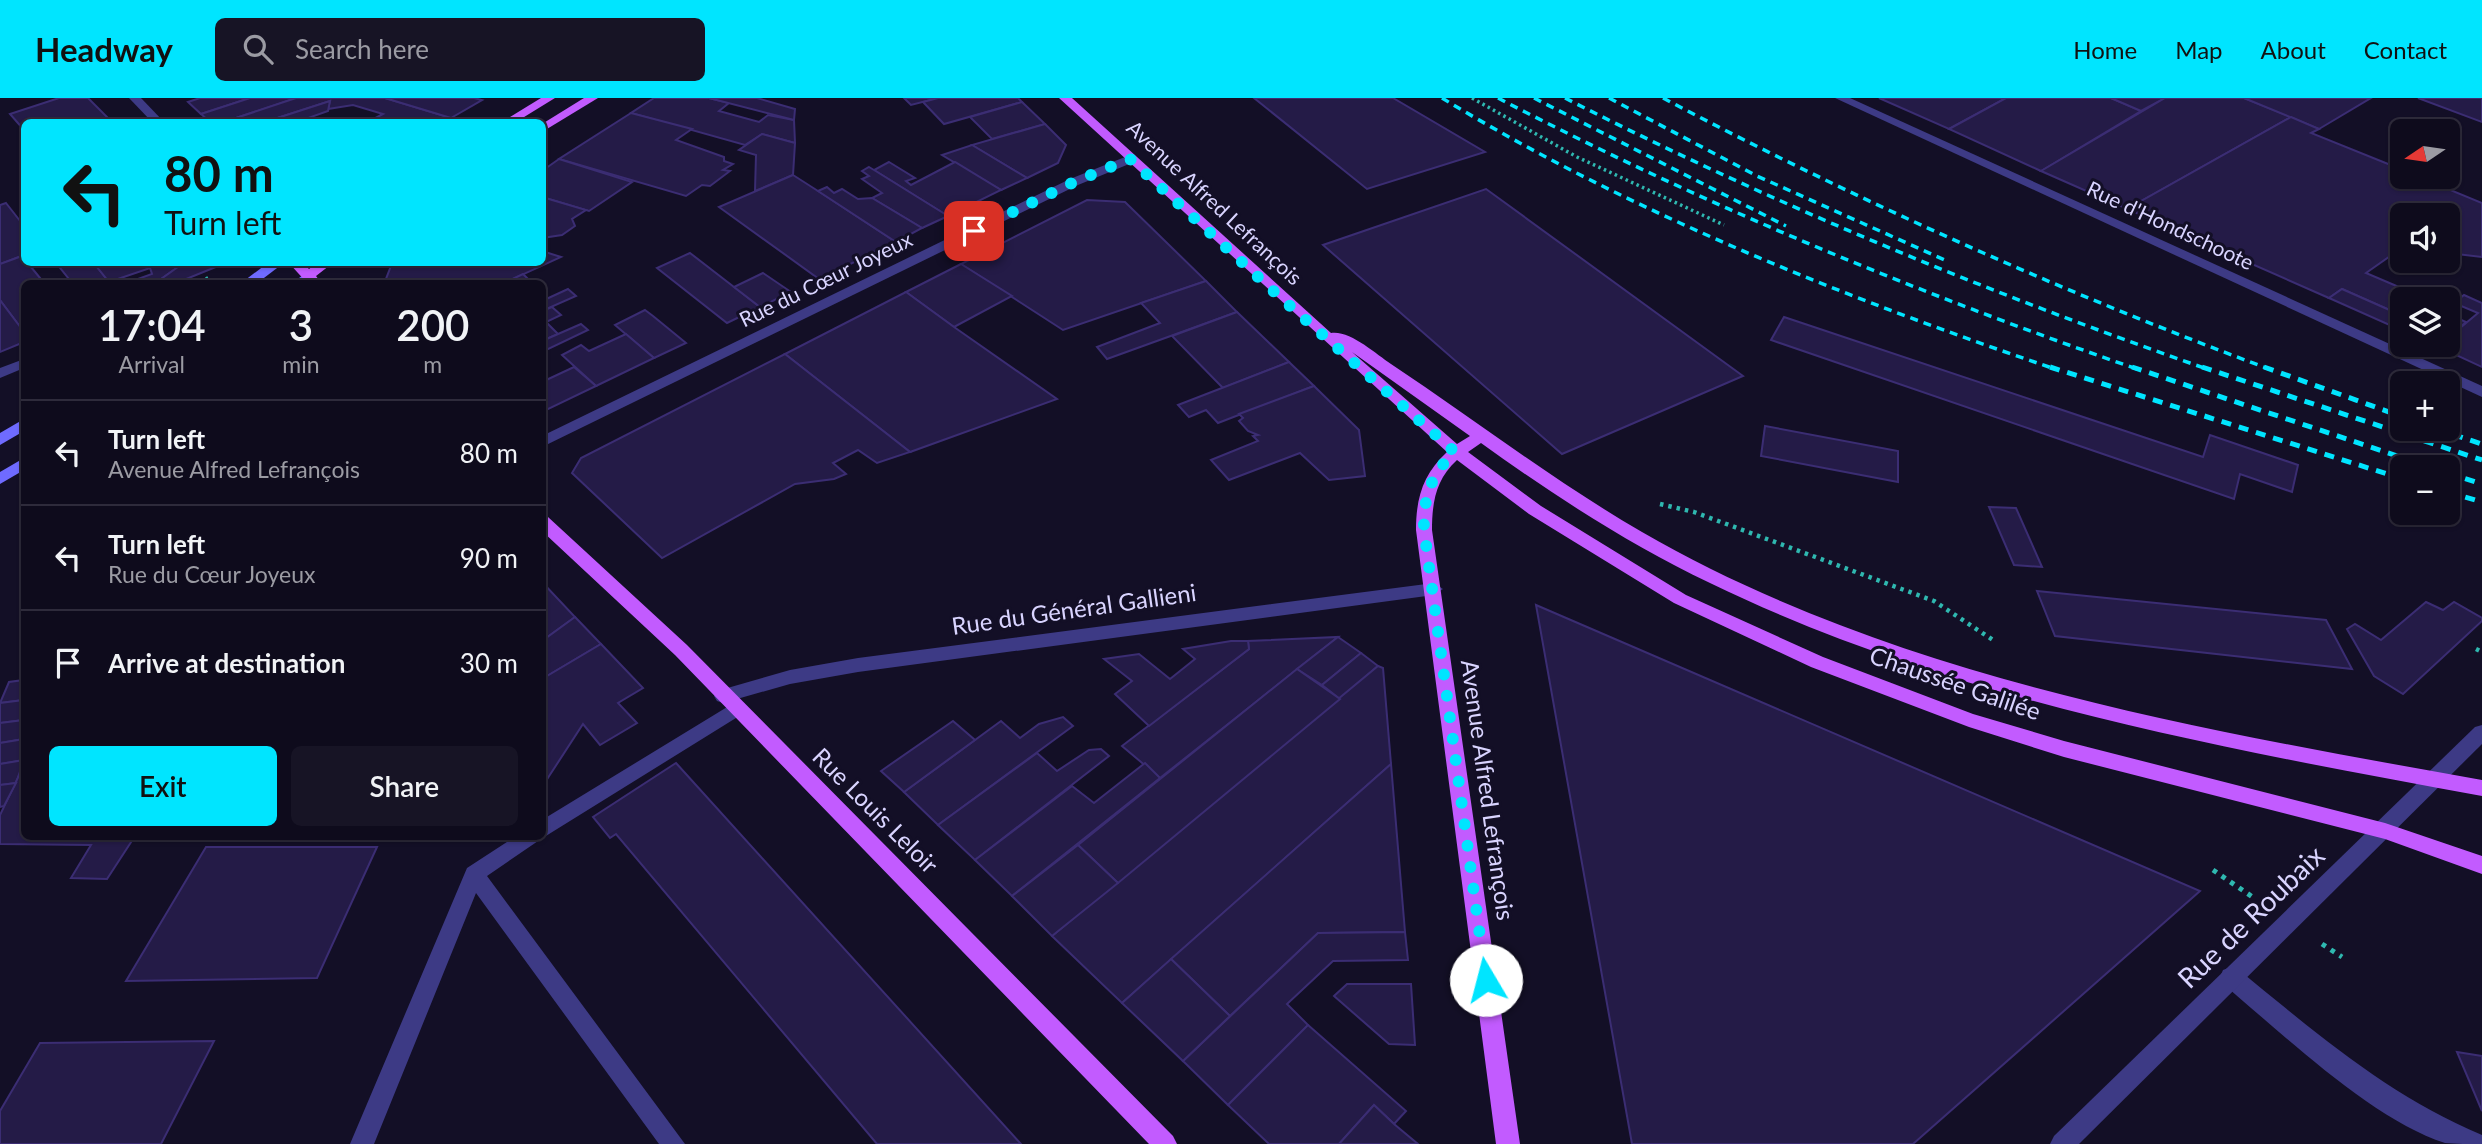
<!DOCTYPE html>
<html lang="en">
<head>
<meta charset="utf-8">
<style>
	:root { --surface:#0e0b1c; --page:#171425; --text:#f1f3f6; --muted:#9b9ba3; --line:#2e2b3b; --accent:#00e5ff }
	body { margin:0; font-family:Lato,sans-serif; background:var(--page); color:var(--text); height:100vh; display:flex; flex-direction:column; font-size:26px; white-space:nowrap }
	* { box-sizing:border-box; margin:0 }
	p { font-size:23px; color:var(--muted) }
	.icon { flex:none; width:38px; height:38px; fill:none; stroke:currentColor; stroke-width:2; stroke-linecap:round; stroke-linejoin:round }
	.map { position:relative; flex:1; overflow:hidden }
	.panel { position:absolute; left:21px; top:182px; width:525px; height:560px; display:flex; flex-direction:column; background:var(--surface); border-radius:10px; box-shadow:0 2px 5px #0004,0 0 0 2px var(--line) }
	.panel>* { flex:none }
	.banner { position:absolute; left:21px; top:21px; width:525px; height:147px; border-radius:10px; box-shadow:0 2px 5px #0004,0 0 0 2px var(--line); background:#00e5ff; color:#111; overflow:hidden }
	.needle { width:46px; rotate:257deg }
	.fabs { position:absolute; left:2390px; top:21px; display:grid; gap:14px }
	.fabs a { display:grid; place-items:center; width:70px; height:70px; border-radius:10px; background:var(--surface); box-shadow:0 2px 5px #0004,0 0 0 2px var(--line); font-size:35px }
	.pin { position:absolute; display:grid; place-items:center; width:60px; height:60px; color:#fff; margin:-30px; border-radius:14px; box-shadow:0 4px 10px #0006 }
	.me { position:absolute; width:77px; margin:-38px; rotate:352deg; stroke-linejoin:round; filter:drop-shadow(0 0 5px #0008) }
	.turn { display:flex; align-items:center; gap:24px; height:147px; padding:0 28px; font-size:32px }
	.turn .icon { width:91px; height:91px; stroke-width:2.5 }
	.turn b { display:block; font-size:49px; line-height:60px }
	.eta { display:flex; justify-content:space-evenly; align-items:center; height:119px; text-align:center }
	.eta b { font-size:42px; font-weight:600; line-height:49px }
	.action { display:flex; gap:14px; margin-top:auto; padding:14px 28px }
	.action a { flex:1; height:80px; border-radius:10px; background:var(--accent); color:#111; font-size:28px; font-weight:600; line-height:80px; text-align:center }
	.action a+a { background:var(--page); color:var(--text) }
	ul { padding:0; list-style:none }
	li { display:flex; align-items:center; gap:21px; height:105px; padding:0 28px; border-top:2px solid var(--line) }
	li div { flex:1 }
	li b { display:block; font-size:26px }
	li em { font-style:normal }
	header { display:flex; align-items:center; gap:42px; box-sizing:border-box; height:98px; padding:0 35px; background:var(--accent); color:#111 }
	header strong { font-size:33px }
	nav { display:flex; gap:38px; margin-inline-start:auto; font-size:24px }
	.search { width:490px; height:63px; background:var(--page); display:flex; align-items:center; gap:18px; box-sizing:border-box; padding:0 24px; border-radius:10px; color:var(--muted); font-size:26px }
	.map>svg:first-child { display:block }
	.building { fill:#241b47; stroke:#3b2d73; stroke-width:2 }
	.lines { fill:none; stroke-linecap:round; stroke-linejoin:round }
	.path-far2 { stroke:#2fb8b0; stroke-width:3.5; stroke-dasharray:2.5 3.5; stroke-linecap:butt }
	.path-far1 { stroke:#2fb8b0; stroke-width:4.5; stroke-dasharray:3.5 5; stroke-linecap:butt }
	.path { stroke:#2fb8b0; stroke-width:5; stroke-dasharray:4.5 6; stroke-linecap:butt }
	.service { fill:#3d3a85; fill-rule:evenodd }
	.minor { fill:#3d3a85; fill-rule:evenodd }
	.tertiary { fill:#3d3a85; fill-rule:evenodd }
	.secondary { fill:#6f6bff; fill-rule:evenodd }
	.primary { fill:#c25bff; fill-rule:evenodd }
	.rail-far1 { stroke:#00e5ff; stroke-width:3.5; stroke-dasharray:8 6; stroke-linecap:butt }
	.rail { stroke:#00e5ff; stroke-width:5; stroke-dasharray:10 8; stroke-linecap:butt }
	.route { stroke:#00e5ff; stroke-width:12; stroke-dasharray:0 21.6 }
	.labels { text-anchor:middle; stroke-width:6; stroke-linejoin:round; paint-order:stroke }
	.far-street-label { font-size:21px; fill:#d9d4ff; stroke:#130f26 }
	.street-label { font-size:24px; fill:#d9d4ff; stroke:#130f26 }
	.near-street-label { font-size:28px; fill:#d9d4ff; stroke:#130f26 }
</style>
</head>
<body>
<header>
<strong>Headway</strong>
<div class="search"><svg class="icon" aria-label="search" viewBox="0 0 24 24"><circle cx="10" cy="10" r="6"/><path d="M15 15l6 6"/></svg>Search here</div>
<nav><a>Home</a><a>Map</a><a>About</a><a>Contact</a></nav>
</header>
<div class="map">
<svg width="2482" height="1046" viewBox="0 0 2482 1046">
	<rect width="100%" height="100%" fill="#130f26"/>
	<g class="building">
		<path d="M59,0H88L110,22L24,24V32L10,16Z"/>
		<path d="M200,0H250L201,16L188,4Z"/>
		<path d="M250,0H296L224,24H210L201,16Z"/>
		<path d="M296,0H385L451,20L443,24H368L383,16L353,7L328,11L330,3L265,24H224Z"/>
		<path d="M385,0H474L482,2L451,20Z"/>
		<path d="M654,0H709L729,5L719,13L759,24L768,17L794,22L795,45L762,36L745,47L631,15Z"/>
		<path d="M709,0H757L795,11L794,22Z"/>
		<path d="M904,0H938L911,7Z"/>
		<path d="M938,0H1018L1022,4L944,26L923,4Z"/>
		<path d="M1254,0H1393L1485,54L1367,91Z"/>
		<path d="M1879,0H2006L1949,31Z"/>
		<path d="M2006,0H2111L2141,13L2041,73L1949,31Z"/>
		<path d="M2111,0H2165L2141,13Z"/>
		<path d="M2165,0H2244L2291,19L2127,111L2041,73Z"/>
		<path d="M2244,0H2371L2319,31Z"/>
		<path d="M2418,0H2482V24Z"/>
		<path d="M330,3L328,13L308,20L313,24H265Z"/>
		<path d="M1022,4L1045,26L992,41L970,19Z"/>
		<path d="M631,15L692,31L676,42L724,59V63L733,66L723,72L730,73L710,88L702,87L686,98L559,61Z"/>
		<path d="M2291,19L2319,31L2311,35L2403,72V79H2419L2482,105V159L2448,155V117H2403V149L2366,175L2427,201H2403V218L2342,191L2329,200L2127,111Z"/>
		<path d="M1045,26L1066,47L1058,65L1027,80L972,47Z"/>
		<path d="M762,36L795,45L793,77L755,93L756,57L739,52Z"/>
		<path d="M972,47L1027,80L1001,92L942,57Z"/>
		<path d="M559,61L632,84L589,113L542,99V73Z"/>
		<path d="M889,64L915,80L906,83L911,87L955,64L1001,92L948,118L874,72Z"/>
		<path d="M869,69L874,72L948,118L922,130L872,100L882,95L862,81L869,78L862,73Z"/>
		<path d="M793,77L818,93L896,144L819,181L719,109Z"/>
		<path d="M827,89L834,95L842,91L858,101L872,100L922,130L896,144L818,93Z"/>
		<path d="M1486,91L1743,278L1562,356L1323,147Z"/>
		<path d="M542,99L586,112L572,121L575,128L562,137L542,140Z"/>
		<path d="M1087,102L1125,104L1206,183L1063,232L961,166Z"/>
		<path d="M6,105L24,128V157L0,166V107Z"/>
		<path d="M542,153L561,159L502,186H384L391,168L397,164H542Z"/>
		<path d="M690,155L734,189L760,209L727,225L657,170Z"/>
		<path d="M22,158L45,186H24V234L0,202V166Z"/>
		<path d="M61,164H93L111,186H73L57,166Z"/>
		<path d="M109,164H185L154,186H124L152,176L150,170L109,184L97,169Z"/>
		<path d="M185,164H228L174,186H154Z"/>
		<path d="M961,166L1012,198L954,229L906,194Z"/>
		<path d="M763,175L791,194L760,209L734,189Z"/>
		<path d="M523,176L531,184L502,186Z"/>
		<path d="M1206,183L1237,214L1107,261L1097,249L1160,225L1141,205Z"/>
		<path d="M568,191L576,198L542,213V203Z"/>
		<path d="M2342,191L2403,218V233L2329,200Z"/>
		<path d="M906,194L954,229L1057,301L910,354L785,256Z"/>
		<path d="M2464,197L2482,205V269L2439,249L2448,247V240L2478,215L2454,205Z"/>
		<path d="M0,202L24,234V244L0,254Z"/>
		<path d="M552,209L561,217L546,224L558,236L542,243V213Z"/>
		<path d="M645,212L653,218L686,245L654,260L615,227Z"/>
		<path d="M1237,214L1289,264L1223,290L1172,238Z"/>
		<path d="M2448,216L2466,224L2448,240Z"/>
		<path d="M1784,219L2203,359L2210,337L2298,367L2292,394L2240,376L2234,401L1771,242Z"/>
		<path d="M581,226L588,232L542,254V243Z"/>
		<path d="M626,236L654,260L596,288L562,257L581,247L589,253Z"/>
		<path d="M785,256L910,354L877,365L858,352L833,365L846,376L834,381L795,386L662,460L572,375L581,360Z"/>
		<path d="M1289,264L1314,288L1218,325L1206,312L1189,319L1178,307Z"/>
		<path d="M574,269L596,288L542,314V284Z"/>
		<path d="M1314,288L1359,332L1365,378L1329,382L1300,355L1229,382L1211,362L1258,343L1253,338L1258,337L1248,333L1239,323L1243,320L1239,316Z"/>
		<path d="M1765,328L1898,353V384L1761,358Z"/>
		<path d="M1989,409L2016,410L2042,469L2014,467Z"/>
		<path d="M542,484L575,519L542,543Z"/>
		<path d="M2037,493L2326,522L2352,571L2055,538Z"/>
		<path d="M2426,504L2443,512L2454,504L2482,520V523L2403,596L2374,578L2347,531L2355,526L2381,542Z"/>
		<path d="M1536,507L2200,793L1913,1046H1632Z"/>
		<path d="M575,519L601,546L542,581V543Z"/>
		<path d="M1338,539L1160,680L1122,648L1249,551L1248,543Z"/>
		<path d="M1338,539L1361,555L1322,587L1297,571Z"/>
		<path d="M1231,543H1248L1249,551L1149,628L1115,596L1132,583L1104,561L1139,556L1170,581L1195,561L1183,551Z"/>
		<path d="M601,546L643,590L618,605L637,625L600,647L583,626L542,689V581Z"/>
		<path d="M1361,555L1378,568L1340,601L1322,587Z"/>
		<path d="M1378,568L1383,570L1391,666L1122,905L1052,838Z"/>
		<path d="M1297,571L1340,601L1118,785L1078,747Z"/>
		<path d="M24,582V602L0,605L9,584Z"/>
		<path d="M24,602V622L0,625V605Z"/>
		<path d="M1063,619L1073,628L938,727L904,694L1001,623L1020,640L1039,626Z"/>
		<path d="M24,622V641L0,645V625Z"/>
		<path d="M953,623L975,642L904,694L881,673Z"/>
		<path d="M24,641V662L0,666V645Z"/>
		<path d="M1101,651L1109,658L975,762L938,727L1037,655L1057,673L1089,652Z"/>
		<path d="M24,662L16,685L0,687V666Z"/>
		<path d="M676,665L1021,1046H877L616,736L610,740L593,719Z"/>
		<path d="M1145,665L1160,680L1012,798L975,762L1072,688L1094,705Z"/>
		<path d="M1391,666L1405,834L1318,835L1230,918L1171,861Z"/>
		<path d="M24,667V738H135L107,781L71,780L91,747L0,746V717Z"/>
		<path d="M16,685L4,708L0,709V687Z"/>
		<path d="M1078,747L1118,785L1052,838L1012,798Z"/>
		<path d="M206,749H377L317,880L126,883Z"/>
		<path d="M1405,834L1408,862L1333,863L1287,906L1308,927L1228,1007L1183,963L1318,835Z"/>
		<path d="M1171,861L1230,918L1183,963L1122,905Z"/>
		<path d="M1347,886H1411L1415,947L1389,946L1334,898Z"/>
		<path d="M1308,927L1406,1013L1394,1026L1374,1007L1339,1046H1269L1228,1007Z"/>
		<path d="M214,943L161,1046H0V1013L40,945Z"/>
		<path d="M2457,954L2482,958V1013Z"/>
		<path d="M1374,1007L1394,1026L1418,1046H1339Z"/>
	</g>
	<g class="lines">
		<g class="path-far2">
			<path d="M1472,0L1577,59L1724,127"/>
			<path d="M195,186L210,179"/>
		</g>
		<g class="path-far1">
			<path d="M1660,406L1694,414L1934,503L1996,544"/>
			<path d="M2476,551L2482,554"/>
		</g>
		<g class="path">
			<path d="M2213,772L2254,800"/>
			<path d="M2322,846L2342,859"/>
		</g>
		<g class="service">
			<path d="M737,603L744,605L746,610L744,615L541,741L487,778L685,1046H659L476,795L374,1046H350L467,770L516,738H542V722Z"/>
			<path d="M2231,869L2239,872C2316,935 2389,998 2482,1037V1046C2470,1046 2456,1046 2445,1045C2372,1022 2282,935 2223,886L2220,879L2223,872Z"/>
		</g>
		<g class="minor">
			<path d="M129,0H141L164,24H152Z"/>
			<path d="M1835,0H1850L2482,288V299Z"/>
			<path d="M1130,57L1136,61L1134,64L1078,87L542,349V338L1070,81Z"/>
			<path d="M24,261V270L0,280V270Z"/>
			<path d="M1434,485L1443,491L1434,497L858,574L790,586L723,605L717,603L714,598L717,593L790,572L858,560Z"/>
		</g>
		<path class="tertiary" d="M2482,627V646L2079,1046H2050L2054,1038L2475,629Z"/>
		<g class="secondary">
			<path d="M269,164H285L256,186H240Z"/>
			<path d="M308,174L315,178L306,186H290Z"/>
			<path d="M24,321V333L0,347V335Z"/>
			<path d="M24,360V372L0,386V374Z"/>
		</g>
		<g class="primary">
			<path d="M541,0H555L516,24H502Z"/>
			<path d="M584,0H598L542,34V26Z"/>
			<path d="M1059,0H1072L1331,235C1350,232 1376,256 1391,266C1475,322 1554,383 1642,434C1895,580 2198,631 2482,682V698C2221,650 1951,602 1710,485C1630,447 1553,397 1481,345L1468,354L1541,408L1686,497L1823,559L1973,616L2064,643L2385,725L2482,758V776L2385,741L2064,659L1969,629L1811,569L1674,505L1529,416L1457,362C1436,381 1432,404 1432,432L1520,1046H1496L1416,432C1416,400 1423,376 1447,354ZM1352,254L1470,338L1457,346Z"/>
			<path d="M288,164H302L309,171L318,164H334L316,178L322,186H308Z"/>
			<path d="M542,417L548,419L687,547L1173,1038L1177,1046H1149L675,557L542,433Z"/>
		</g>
		<g class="rail-far1">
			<path d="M1442,0C1629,114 1848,201 2055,271"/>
			<path d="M1498,0C1704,107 1917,195 2137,271"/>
			<path d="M1534,0L1786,128"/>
			<path d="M1565,0C1773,106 1986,194 2207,271"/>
			<path d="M1609,0L1757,78L1947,163"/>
			<path d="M1663,0C1858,103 2062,194 2269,271"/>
		</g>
		<g class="rail">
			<path d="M2050,269L2403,381"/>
			<path d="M2132,269L2430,369"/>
			<path d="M2202,269L2482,362"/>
			<path d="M2264,269L2403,319"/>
			<path d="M2436,331L2482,346"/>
			<path d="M2448,375L2482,386"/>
			<path d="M2448,394L2482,404"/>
		</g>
	</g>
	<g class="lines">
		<path class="route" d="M974,133L1074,84L1130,61L1281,200L1455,354C1431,375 1423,400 1424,432L1486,882"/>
	</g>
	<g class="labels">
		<g class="far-street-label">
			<text transform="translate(1214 105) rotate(43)" y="7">Avenue Alfred Lefrançois</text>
			<text transform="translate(2170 128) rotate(25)" y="7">Rue d'Hondschoote</text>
			<text transform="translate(826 182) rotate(-26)" y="7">Rue du Cœur Joyeux</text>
		</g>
		<g class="street-label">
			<text transform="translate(1074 512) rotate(-8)" y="8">Rue du Général Gallieni</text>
			<text transform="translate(1955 586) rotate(19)" y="8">Chaussée Galilée</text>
			<text transform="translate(1487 692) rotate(82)" y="8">Avenue Alfred Lefrançois</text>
			<text transform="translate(875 713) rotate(45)" y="8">Rue Louis Leloir</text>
		</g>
		<g class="near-street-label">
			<text transform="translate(2251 819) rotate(-44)" y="10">Rue de Roubaix</text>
		</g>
	</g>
</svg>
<div class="fabs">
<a><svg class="needle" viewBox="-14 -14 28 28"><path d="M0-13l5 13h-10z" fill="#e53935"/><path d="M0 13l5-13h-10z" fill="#9b9ba3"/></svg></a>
<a><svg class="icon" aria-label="sound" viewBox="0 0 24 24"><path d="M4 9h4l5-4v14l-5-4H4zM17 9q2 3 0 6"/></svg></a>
<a><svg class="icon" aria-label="layers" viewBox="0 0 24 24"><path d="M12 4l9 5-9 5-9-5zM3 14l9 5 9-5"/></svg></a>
<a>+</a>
<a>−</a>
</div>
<div class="pin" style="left:974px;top:133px;background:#d93025"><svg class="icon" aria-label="arrive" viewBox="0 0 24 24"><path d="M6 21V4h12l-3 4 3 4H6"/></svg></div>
<svg class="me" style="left:1486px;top:882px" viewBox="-20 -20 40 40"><circle r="19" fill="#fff"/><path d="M0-13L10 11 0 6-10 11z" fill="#00e5ff"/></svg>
<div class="banner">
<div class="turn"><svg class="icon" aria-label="left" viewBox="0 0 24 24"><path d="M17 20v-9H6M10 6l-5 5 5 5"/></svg><div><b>80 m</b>Turn left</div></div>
</div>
<section class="panel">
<div class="eta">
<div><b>17:04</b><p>Arrival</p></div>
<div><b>3</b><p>min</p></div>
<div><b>200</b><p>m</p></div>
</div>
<ul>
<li><svg class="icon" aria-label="left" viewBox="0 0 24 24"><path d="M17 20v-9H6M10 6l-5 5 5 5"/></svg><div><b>Turn left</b><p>Avenue Alfred Lefrançois</p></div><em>80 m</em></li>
<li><svg class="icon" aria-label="left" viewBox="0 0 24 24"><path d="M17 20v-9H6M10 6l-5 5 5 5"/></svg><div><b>Turn left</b><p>Rue du Cœur Joyeux</p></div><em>90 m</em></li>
<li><svg class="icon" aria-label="arrive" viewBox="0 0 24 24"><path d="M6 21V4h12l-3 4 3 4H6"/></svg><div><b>Arrive at destination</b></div><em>30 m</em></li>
</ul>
<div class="action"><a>Exit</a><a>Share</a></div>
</section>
</div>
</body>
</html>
